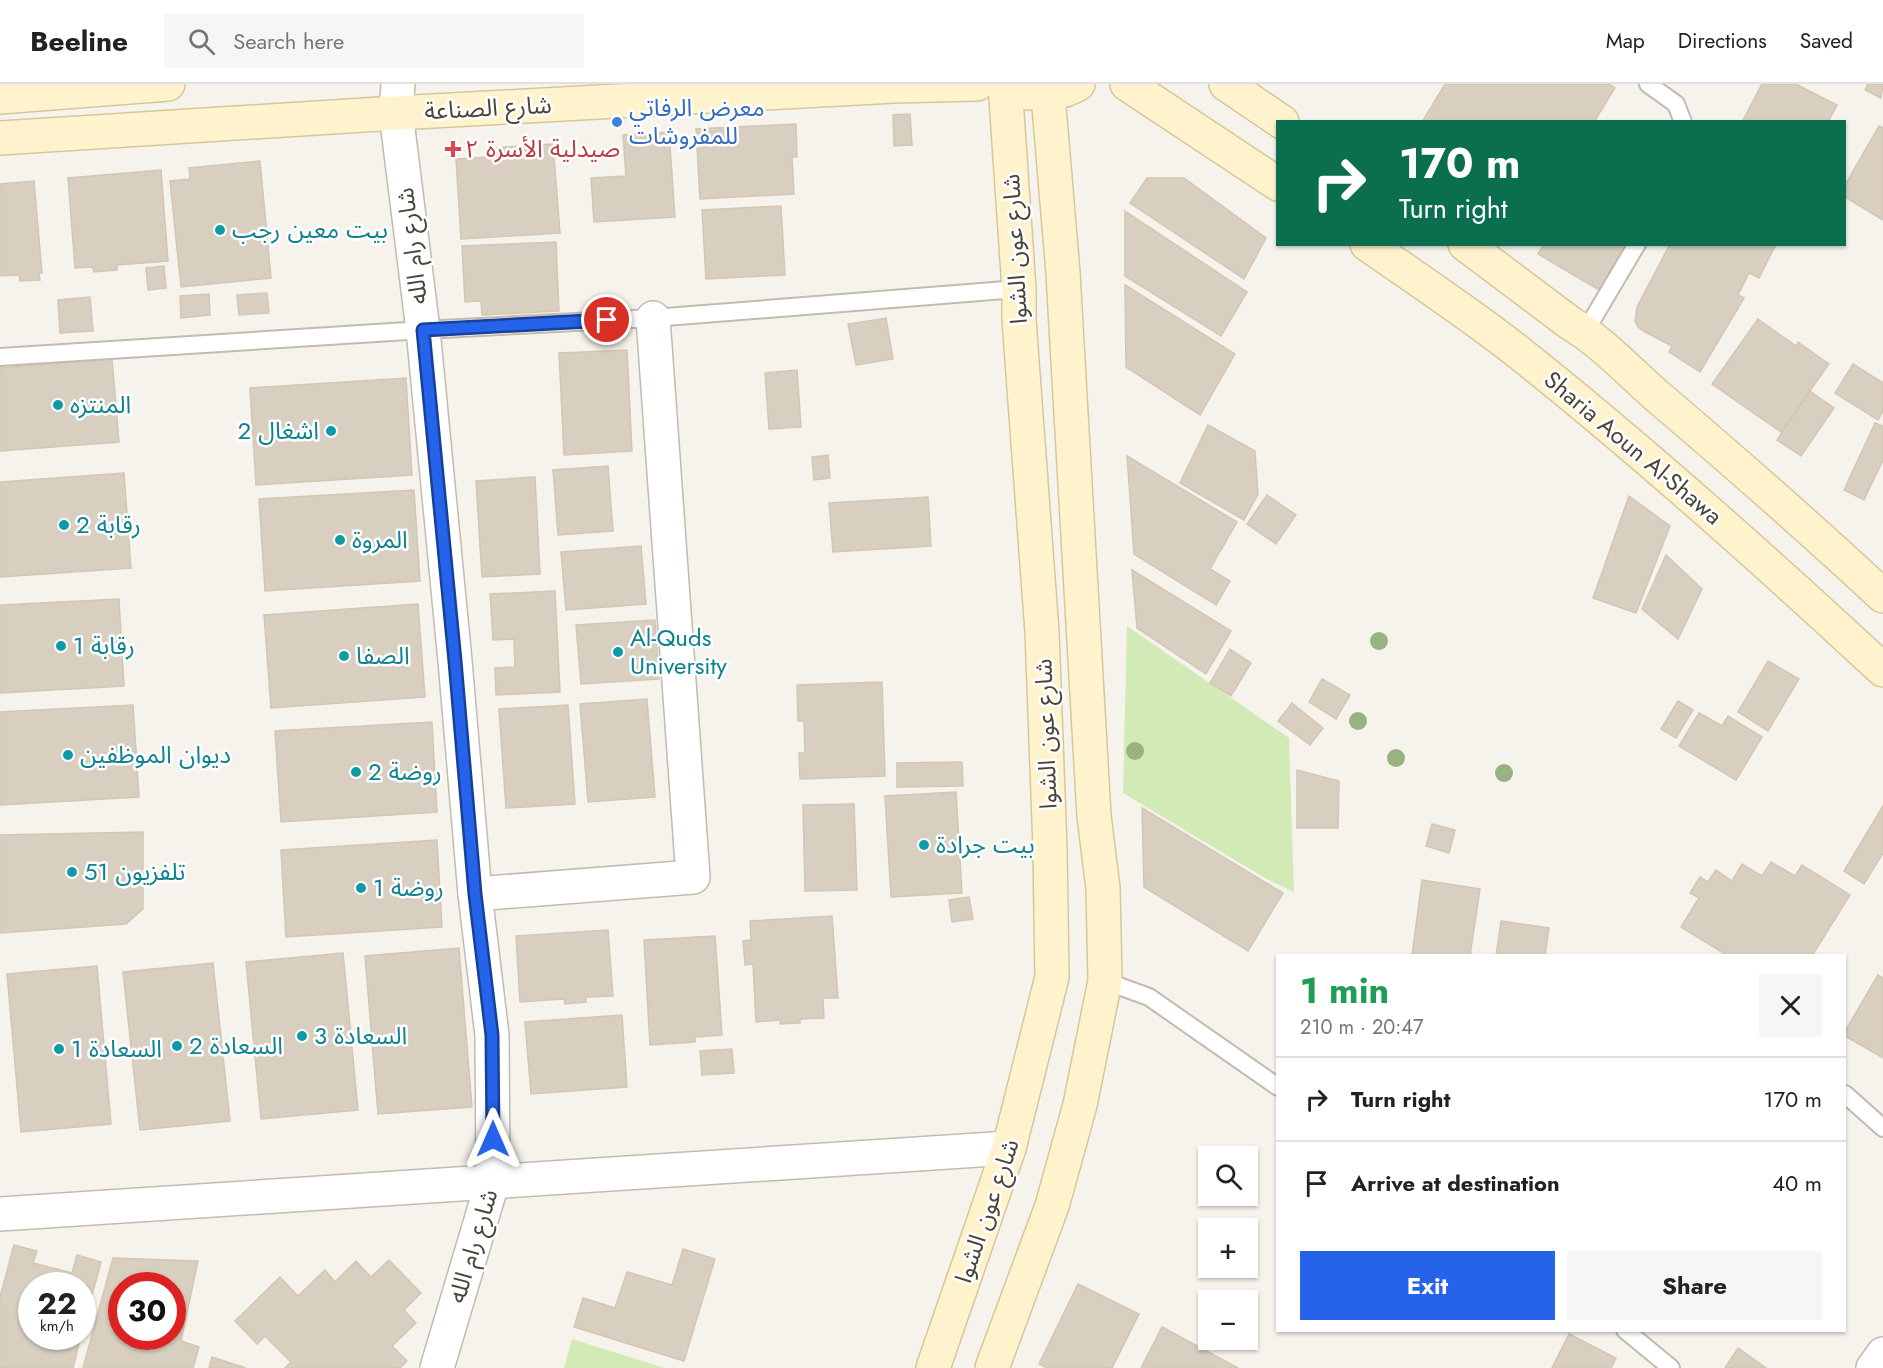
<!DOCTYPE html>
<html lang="en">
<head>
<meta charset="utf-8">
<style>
	:root { --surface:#fff; --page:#f6f6f6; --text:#222; --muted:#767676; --line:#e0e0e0; --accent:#2563eb }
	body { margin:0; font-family:Jost,"Noto Sans Arabic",sans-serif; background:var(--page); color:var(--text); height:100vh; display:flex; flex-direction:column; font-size:22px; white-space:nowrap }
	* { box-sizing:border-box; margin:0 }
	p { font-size:20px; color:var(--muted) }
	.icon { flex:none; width:33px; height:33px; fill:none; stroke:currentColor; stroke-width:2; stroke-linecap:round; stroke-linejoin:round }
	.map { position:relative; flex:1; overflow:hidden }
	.drawer { position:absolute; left:1276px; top:870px; width:570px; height:378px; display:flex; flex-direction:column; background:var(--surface); border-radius:0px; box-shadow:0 2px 4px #0004 }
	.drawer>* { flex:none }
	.top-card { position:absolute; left:1276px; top:36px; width:570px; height:126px; border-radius:0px; box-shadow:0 2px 4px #0004; background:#0b6e4f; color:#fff; overflow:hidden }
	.controls { position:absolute; left:1198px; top:1062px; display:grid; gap:12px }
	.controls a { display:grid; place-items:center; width:60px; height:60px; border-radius:0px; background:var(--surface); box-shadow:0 2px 4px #0004; font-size:30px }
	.speed { position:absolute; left:18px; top:1188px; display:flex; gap:12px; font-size:30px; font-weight:700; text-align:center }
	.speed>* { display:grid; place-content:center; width:78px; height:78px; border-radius:50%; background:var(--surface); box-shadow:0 2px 4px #0004; line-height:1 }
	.speed small { font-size:15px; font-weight:400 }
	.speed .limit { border:9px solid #d22; background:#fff; color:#111 }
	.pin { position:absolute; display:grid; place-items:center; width:51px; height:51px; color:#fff; margin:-26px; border:3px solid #fff; border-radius:50%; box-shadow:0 2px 6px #0007 }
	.me { position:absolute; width:66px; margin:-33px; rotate:0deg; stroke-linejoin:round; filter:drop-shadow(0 0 4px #0008) }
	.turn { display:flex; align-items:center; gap:21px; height:126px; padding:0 24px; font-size:27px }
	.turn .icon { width:78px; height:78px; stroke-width:2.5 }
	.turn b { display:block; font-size:42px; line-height:51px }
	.round { display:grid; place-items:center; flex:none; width:63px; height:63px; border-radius:0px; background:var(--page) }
	.summary { display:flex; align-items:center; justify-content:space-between; height:102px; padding:0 24px }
	h1 { font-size:36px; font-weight:700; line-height:45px; color:#1e9e55 }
	.primary-button { display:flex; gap:12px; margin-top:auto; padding:12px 24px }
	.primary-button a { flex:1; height:69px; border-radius:0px; background:var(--accent); color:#fff; font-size:24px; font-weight:700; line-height:69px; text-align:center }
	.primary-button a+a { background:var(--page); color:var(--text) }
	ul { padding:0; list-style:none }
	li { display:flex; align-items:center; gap:18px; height:84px; padding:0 24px; border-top:2px solid var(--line) }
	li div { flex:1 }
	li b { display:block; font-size:22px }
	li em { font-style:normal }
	header { display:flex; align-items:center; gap:36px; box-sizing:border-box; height:84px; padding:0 30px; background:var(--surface); border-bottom:2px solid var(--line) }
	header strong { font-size:28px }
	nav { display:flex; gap:33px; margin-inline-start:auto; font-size:21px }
	.search { width:420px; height:54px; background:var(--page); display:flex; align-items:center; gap:15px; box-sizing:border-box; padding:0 21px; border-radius:0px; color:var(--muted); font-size:22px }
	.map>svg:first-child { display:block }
	.green { fill:#d2eab5 }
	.building { fill:#d8cfc1; stroke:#d3c7b4; stroke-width:1.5; fill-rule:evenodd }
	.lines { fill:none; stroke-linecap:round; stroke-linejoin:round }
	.service-casing { stroke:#c2bbae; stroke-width:20 }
	.minor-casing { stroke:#c2bbae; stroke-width:36 }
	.secondary-casing { stroke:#d6c79b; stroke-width:36 }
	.service { stroke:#fff; stroke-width:16 }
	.minor { stroke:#fff; stroke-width:33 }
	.secondary { stroke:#fff3cd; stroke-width:33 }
	.tree { fill:#97b381 }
	.route-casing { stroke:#184099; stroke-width:15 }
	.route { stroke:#2563eb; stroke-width:10 }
	.shop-dot { fill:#3f7fe0; stroke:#fff; stroke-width:2 }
	.health-dot { fill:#e0444e; stroke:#fff; stroke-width:2 }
	.culture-dot { fill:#0f9aa8; stroke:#fff; stroke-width:2 }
	.labels { text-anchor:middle; stroke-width:5; stroke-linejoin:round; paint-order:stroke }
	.street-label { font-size:24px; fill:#4b4439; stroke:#fff }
	.shop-label { font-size:24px; fill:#366cbe; stroke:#fff; text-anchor:start }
	.health-label { font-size:24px; fill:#be3a42; stroke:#fff; text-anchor:start }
	.culture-label { font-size:24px; fill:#0d838f; stroke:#fff; text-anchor:start }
</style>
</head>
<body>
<header>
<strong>Beeline</strong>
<div class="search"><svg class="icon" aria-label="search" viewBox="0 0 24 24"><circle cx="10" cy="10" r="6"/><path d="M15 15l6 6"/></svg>Search here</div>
<nav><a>Map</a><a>Directions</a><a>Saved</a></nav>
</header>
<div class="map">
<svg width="1883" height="1284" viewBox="0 0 1883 1284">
	<rect width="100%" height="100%" fill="#f6f3ec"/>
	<g class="green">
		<path d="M1127,542L1289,654L1294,808L1265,794L1123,709Z"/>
		<path d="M572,1255L665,1284H564Z"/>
	</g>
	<g class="building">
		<path d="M1445,0H1609L1615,4L1594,38H1422Z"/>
		<path d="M1762,0H1796L1837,21L1828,38H1742Z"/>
		<path d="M1868,0H1883L1881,14L1865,6Z"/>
		<path d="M910,30L912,61L894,62L893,31Z"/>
		<path d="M796,40L797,73H792L794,110L700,115L696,45Z"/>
		<path d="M1879,42L1883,44V136L1845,113V101Z"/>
		<path d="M669,48L675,133L594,138L591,94L626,92L623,51Z"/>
		<path d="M553,60L560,149L461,155L456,75L493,73L492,64Z"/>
		<path d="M260,77L271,194L181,203L170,97L190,95L189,84Z"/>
		<path d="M161,86L168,177L117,181V186L94,188L93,183L75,184L68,94Z"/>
		<path d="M1147,94H1184L1266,154L1244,195L1130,119Z"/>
		<path d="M34,97L42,189H39L40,196L20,197L19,191L0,192V100Z"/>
		<path d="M781,122L785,191L706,195L702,126Z"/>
		<path d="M1125,127L1247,208L1221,252L1125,192Z"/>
		<path d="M556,158L559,227L482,231L481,217L465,218L462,162Z"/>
		<path d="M1544,160H1626L1599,206L1538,170Z"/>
		<path d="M1670,160H1776L1759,194L1749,189L1738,211L1744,214L1700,288L1669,268L1672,262L1645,248L1638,243L1635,237L1637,223Z"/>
		<path d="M164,182L166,204L148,206L146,184Z"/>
		<path d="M1125,201L1235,270L1200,331L1126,283Z"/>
		<path d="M267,209L269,229L239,231L237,211Z"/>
		<path d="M209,210L210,231L181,234L180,212Z"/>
		<path d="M90,213L93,247L60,249L58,216Z"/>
		<path d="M886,234L893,275L856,281L848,240Z"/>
		<path d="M1758,235L1796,262L1798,258L1829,280L1781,348L1712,300Z"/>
		<path d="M627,266L632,367L564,371L559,269Z"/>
		<path d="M112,275L119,358L0,367V284Z"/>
		<path d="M1853,280L1883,299V327L1878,336L1835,309Z"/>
		<path d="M797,286L801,343L769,345L765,289Z"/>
		<path d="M406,294L412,391L256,401L250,304Z"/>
		<path d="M1810,307L1834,324L1801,372L1777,356Z"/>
		<path d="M1875,339L1883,342V376L1864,416L1844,406Z"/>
		<path d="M1208,341L1255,367L1258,410L1244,436L1180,399Z"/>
		<path d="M828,371L830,394L814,396L812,373Z"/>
		<path d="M1127,372L1237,438L1210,485L1230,497L1216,521L1134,470Z"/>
		<path d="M608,382L613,447L558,451L553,386Z"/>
		<path d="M124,389L131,484L0,493V398Z"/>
		<path d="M535,393L540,490L482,493L476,397Z"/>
		<path d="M414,406L420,497L265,507L259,415Z"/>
		<path d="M1267,411L1296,431L1276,460L1247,440Z"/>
		<path d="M1629,412L1670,442L1636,529L1593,514Z"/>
		<path d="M928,413L931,462L833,468L829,419Z"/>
		<path d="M641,462L646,520L566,526L561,468Z"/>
		<path d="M1666,471L1702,505L1678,555L1642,525Z"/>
		<path d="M1132,486L1231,547L1206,590L1137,544Z"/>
		<path d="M555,507L560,608L496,611L495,584L515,583L514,555L493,556L490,510Z"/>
		<path d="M119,515L124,602L0,609V521Z"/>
		<path d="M418,520L425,613L271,624L264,531Z"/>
		<path d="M655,536L659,595L581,600L576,541Z"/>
		<path d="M1230,565L1251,579L1231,612L1210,599Z"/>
		<path d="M1768,577L1799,595L1768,647L1738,628Z"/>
		<path d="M1322,595L1350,611L1336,635L1309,618Z"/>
		<path d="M882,598L885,692L800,695L799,669H805L804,637H798L797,601Z"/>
		<path d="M647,615L655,713L588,718L580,620Z"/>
		<path d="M1678,617L1693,626L1676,654L1661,645Z"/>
		<path d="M1292,619L1323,644L1310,661L1278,637Z"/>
		<path d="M133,621L139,713L0,721V628Z"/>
		<path d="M568,621L575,720L506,724L499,625Z"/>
		<path d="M1699,629L1722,642L1728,632L1762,653L1736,696L1679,662Z"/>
		<path d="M432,638L437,728L281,738L275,647Z"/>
		<path d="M962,678L963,702L897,703V679Z"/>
		<path d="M1297,686L1339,697L1338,744H1297Z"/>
		<path d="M956,708L962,809L891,813L885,712Z"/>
		<path d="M854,720L857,806L805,807L803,721Z"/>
		<path d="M1883,722V769L1864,800L1844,787Z"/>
		<path d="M1142,724L1283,809L1248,867L1144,803Z"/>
		<path d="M1432,740L1455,746L1449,769L1426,762Z"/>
		<path d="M143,748V825L126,840L0,849V751Z"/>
		<path d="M437,756L442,843L286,853L281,766Z"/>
		<path d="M1771,778L1795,792L1802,781L1850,811L1812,872H1728L1681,843L1699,814L1690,809L1700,793L1708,798L1716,786L1732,797L1742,780L1762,792Z"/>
		<path d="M1422,796L1480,805L1470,872H1412Z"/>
		<path d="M969,813L973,835L952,838L949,816Z"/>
		<path d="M832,832L838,914H823L824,934L800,935V939L780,940V936L756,938L753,880L745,881L743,857L751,856L750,837Z"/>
		<path d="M1501,837L1549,844L1545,872H1496Z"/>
		<path d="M608,846L613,912L586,913V918L565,920L564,915L520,918L516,852Z"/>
		<path d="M715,852L722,951L695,953V958L650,961L644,856Z"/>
		<path d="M459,864L472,1023L378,1030L365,872Z"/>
		<path d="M343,869L358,1026L261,1035L246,878Z"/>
		<path d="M213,879L230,1037L140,1046L123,888Z"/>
		<path d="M97,882L111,1040L21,1048L7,890Z"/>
		<path d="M1878,891L1883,894V974L1845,952V947Z"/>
		<path d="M622,931L627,1003L531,1010L525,938Z"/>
		<path d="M732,965L734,989L702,991L700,967Z"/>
		<path d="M14,1161L37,1167L33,1179L72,1189L77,1171L101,1178L82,1248V1202H32V1252H81L73,1284H0V1213Z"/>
		<path d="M683,1165L715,1175L684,1277L574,1243L583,1214L615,1224L627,1188L672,1201Z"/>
		<path d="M113,1174L198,1177L181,1257L199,1263L193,1284H83ZM122,1202H172V1252H122Z"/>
		<path d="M389,1176L421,1209L404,1226L416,1239L392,1262L407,1277L400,1284H285L291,1278L265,1252L257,1260L235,1237L280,1193L298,1212L325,1186L335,1198L356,1177L371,1193Z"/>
		<path d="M1078,1200L1139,1230L1112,1284H1047L1039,1280Z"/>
		<path d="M1162,1243L1238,1284H1141Z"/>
		<path d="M1569,1250L1616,1274L1611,1284H1552Z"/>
		<path d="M1738,1264L1766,1284H1725Z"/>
		<path d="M212,1273L246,1284H209Z"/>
	</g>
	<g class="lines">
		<defs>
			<g id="service">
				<path d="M1648,0L1676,20L1683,38"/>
				<path d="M1585,248L1637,160"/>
				<path d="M0,273L423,246L653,234L1019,205"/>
				<path d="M1105,897L1149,913L1278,1003"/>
				<path d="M1845,1010L1883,1044"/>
				<path d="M1625,1246L1671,1284"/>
			</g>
			<g id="minor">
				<path d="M398,0L396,29L423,246L455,577L475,810L492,951L493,1096L437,1284"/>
				<path d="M475,810L693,793L653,234"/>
				<path d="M0,1130L1009,1064"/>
				<path d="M1873,1284L1883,1270"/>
			</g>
			<g id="secondary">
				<path d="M1127,0L1278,100"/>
				<path d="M1226,0L1282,38"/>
				<path d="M1028,9C1047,10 1061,10 1078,0"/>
				<path d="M0,13L168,0"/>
				<path d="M0,54L396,29L894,2L977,0"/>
				<path d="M1367,160C1424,200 1483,239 1537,283C1656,379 1771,482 1883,586"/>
				<path d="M1465,160L1570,239C1604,259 1633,292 1664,318C1738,381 1811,445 1883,512"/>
				<path d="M933,1284L1009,1064L1052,893L1050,765L1042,548L1019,236V205L1005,0"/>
				<path d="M992,1284L1052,1122L1080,1021L1105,897L1103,804L1094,732L1063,189L1048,11"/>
			</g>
		</defs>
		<use href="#service" class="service-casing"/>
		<use href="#minor" class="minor-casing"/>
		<use href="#secondary" class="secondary-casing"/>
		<use href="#service" class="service"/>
		<use href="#minor" class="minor"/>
		<use href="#secondary" class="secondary"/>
	</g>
	<g class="tree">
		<circle cx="1379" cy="557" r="9"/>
		<circle cx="1358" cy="637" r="9"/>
		<circle cx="1135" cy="667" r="9"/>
		<circle cx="1396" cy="674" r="9"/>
		<circle cx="1504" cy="689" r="9"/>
	</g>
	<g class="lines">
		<defs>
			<path id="route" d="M493,1055L492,951L475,810L455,577L423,246L607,236"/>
		</defs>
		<use href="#route" class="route-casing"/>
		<use href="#route" class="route"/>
	</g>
	<circle class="shop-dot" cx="617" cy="38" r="6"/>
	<path class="health-dot" d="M450 56h6v6h6v6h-6v6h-6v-6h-6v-6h6z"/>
	<g class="culture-dot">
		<circle cx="220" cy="146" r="6"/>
		<circle cx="58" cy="321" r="6"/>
		<circle cx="331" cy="347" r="6"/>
		<circle cx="64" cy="441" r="6"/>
		<circle cx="340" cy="456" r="6"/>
		<circle cx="61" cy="562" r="6"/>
		<circle cx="618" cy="568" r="6"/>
		<circle cx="344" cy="572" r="6"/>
		<circle cx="68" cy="671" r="6"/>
		<circle cx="356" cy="688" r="6"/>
		<circle cx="924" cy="761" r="6"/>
		<circle cx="72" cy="788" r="6"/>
		<circle cx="361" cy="804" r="6"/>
		<circle cx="302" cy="952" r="6"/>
		<circle cx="177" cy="962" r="6"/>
		<circle cx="59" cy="965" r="6"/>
	</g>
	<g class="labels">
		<g class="street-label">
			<text transform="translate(488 24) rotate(-3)" y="8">شارع الصناعة</text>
			<text transform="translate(412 162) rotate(-97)" y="8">شارع رام الله</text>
			<text transform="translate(1015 165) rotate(-93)" y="8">شارع عون الشوا</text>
			<text transform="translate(1633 364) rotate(40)" y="8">Sharia Aoun Al-Shawa</text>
			<text transform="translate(1046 650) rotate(-92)" y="8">شارع عون الشوا</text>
			<text transform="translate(987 1127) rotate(-71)" y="8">شارع عون الشوا</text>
			<text transform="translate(473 1162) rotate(-73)" y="8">شارع رام الله</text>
		</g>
		<g class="shop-label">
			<text x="629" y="32">معرض الرفاتي<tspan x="629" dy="28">للمفروشات</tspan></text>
		</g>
		<g class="health-label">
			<text x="465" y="73">صيدلية الأسرة ٢</text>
		</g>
		<g class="culture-label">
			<text x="232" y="154">بيت معين رجب</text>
			<text x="70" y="329">المنتزه</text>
			<text x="319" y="355" text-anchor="end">اشغال 2</text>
			<text x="76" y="449">رقابة 2</text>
			<text x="352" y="464">المروة</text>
			<text x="630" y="562">Al-Quds<tspan x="630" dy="28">University</tspan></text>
			<text x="73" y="570">رقابة 1</text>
			<text x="356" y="580">الصفا</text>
			<text x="80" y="679">ديوان الموظفين</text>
			<text x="368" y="696">روضة 2</text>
			<text x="936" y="769">بيت جرادة</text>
			<text x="84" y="796">تلفزيون 51</text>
			<text x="373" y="812">روضة 1</text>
			<text x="314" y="960">السعادة 3</text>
			<text x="189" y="970">السعادة 2</text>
			<text x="71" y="973">السعادة 1</text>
		</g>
	</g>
</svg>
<div class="controls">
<a><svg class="icon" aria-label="search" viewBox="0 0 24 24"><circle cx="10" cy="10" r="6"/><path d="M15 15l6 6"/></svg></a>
<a>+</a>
<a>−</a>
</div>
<div class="speed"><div>22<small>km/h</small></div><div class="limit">30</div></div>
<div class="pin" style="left:607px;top:236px;background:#d93025"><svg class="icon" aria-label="arrive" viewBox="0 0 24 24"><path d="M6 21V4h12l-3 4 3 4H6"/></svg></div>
<svg class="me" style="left:493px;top:1055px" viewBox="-20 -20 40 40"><path d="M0-17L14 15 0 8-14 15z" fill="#2563eb" stroke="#fff" stroke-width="4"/></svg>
<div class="top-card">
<div class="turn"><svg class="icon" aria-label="right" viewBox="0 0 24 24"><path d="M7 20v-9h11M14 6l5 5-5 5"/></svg><div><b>170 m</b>Turn right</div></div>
</div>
<section class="drawer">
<div class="summary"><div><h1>1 min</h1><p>210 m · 20:47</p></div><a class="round"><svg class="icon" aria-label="close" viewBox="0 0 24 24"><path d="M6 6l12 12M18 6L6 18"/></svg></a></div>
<ul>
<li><svg class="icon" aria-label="right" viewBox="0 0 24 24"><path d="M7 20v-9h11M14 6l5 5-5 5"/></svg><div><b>Turn right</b></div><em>170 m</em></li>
<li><svg class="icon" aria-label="arrive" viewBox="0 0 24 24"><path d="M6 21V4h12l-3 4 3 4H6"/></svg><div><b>Arrive at destination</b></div><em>40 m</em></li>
</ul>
<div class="primary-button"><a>Exit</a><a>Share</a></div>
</section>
</div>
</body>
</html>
